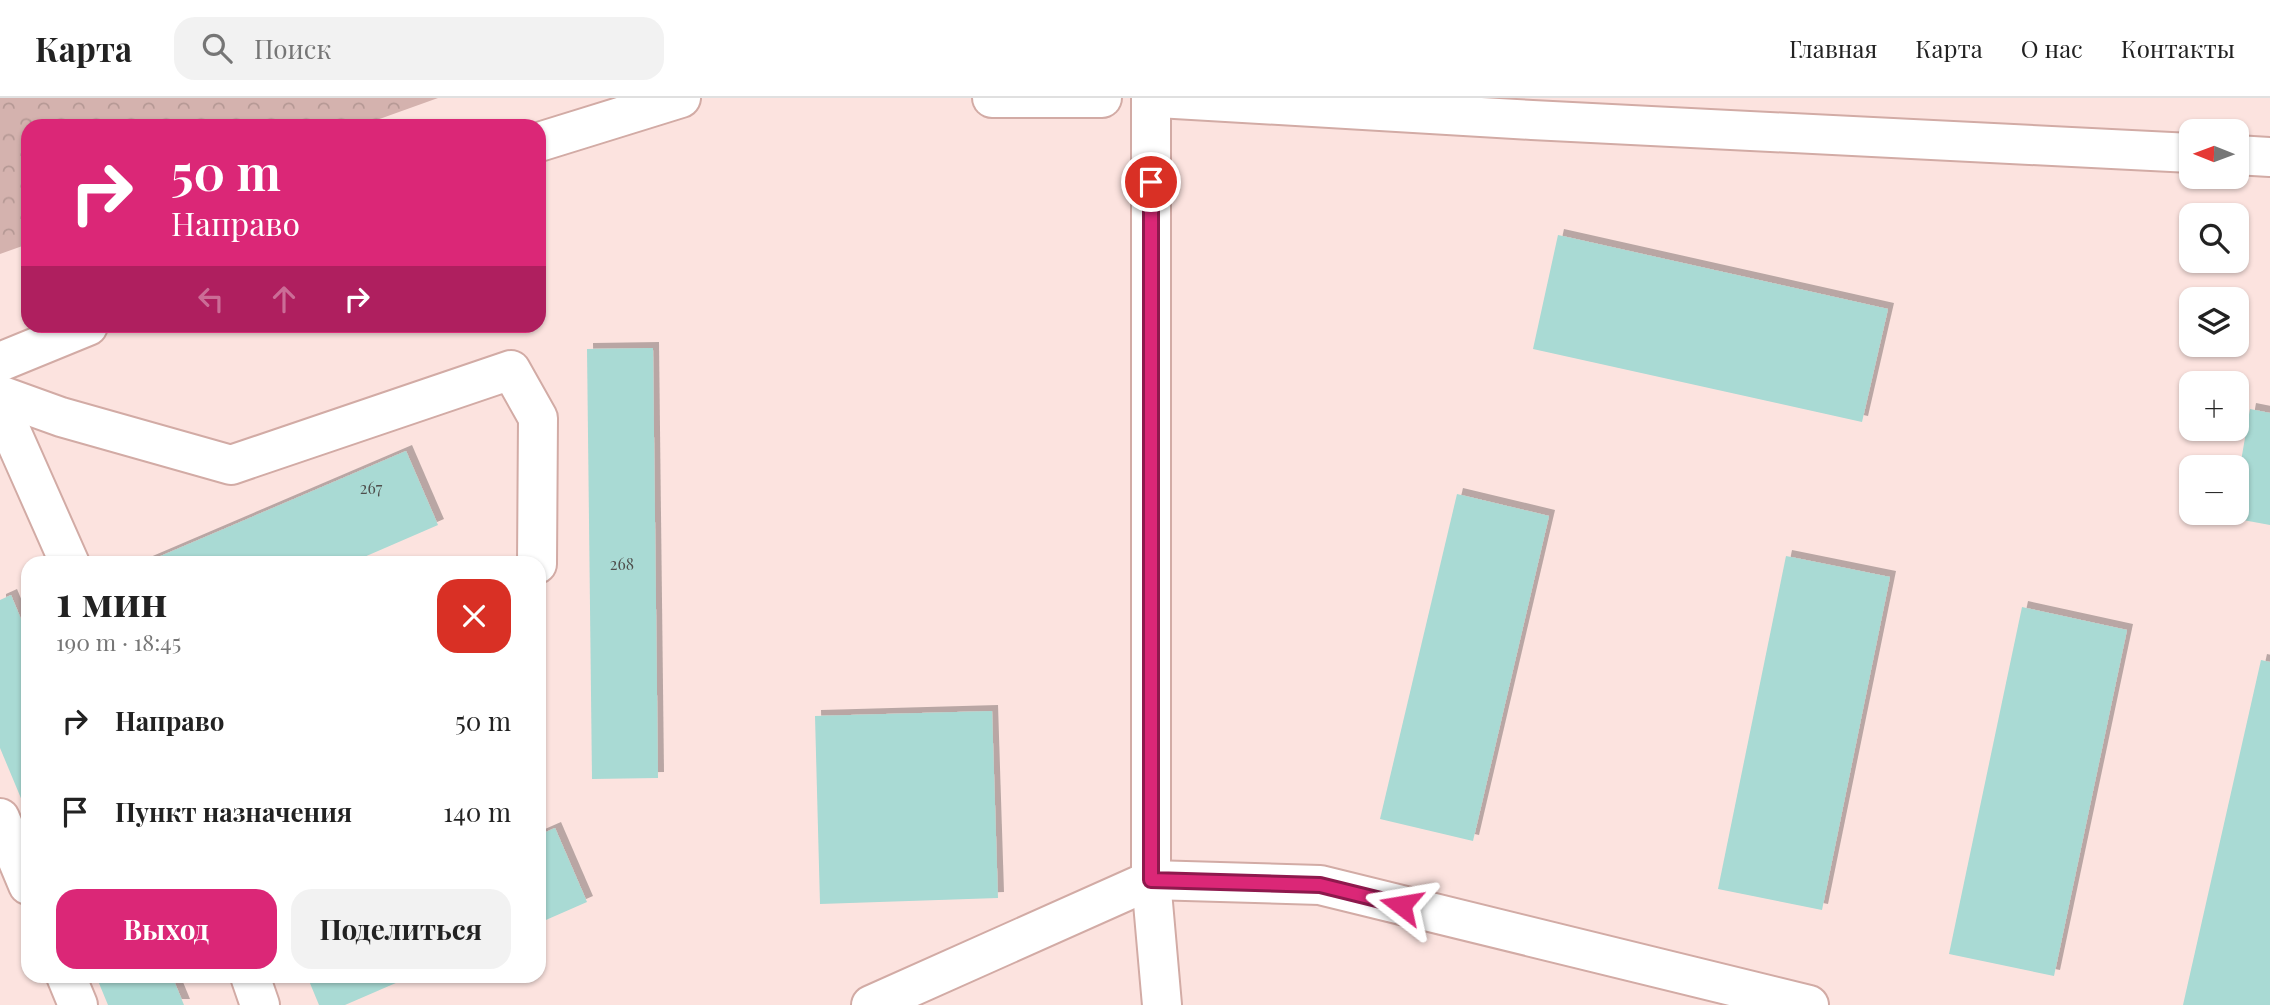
<!DOCTYPE html>
<html lang="ru">
<head>
<meta charset="utf-8">
<style>
	:root { --surface:#fff; --page:#f2f2f2; --text:#222; --muted:#767676; --line:#e0e0e0; --accent:#db2777 }
	body { margin:0; font-family:"Playfair Display",serif; background:var(--page); color:var(--text); height:100vh; display:flex; flex-direction:column; font-size:26px; white-space:nowrap }
	* { box-sizing:border-box; margin:0 }
	p { font-size:23px; color:var(--muted) }
	.icon { flex:none; width:38px; height:38px; fill:none; stroke:currentColor; stroke-width:2; stroke-linecap:round; stroke-linejoin:round }
	.map { position:relative; flex:1; overflow:hidden }
	.side { position:absolute; left:21px; top:458px; width:525px; height:427px; display:flex; flex-direction:column; background:var(--surface); border-radius:21px; box-shadow:0 2px 5px #0004 }
	.side>* { flex:none }
	.banner { position:absolute; left:21px; top:21px; width:525px; height:214px; border-radius:21px; box-shadow:0 2px 5px #0004; background:#db2777; color:#fff; overflow:hidden }
	.needle { width:46px; rotate:271deg }
	.fabs { position:absolute; left:2179px; top:21px; display:grid; gap:14px }
	.fabs a { display:grid; place-items:center; width:70px; height:70px; border-radius:14px; background:var(--surface); box-shadow:0 2px 5px #0004; font-size:35px }
	.pin { position:absolute; display:grid; place-items:center; width:60px; height:60px; color:#fff; margin:-30px; border:4px solid #fff; border-radius:50%; box-shadow:0 2px 7px #0007 }
	.me { position:absolute; width:77px; margin:-38px; rotate:284deg; stroke-linejoin:round; filter:drop-shadow(0 0 5px #0008) }
	.turn { display:flex; align-items:center; gap:24px; height:147px; padding:0 35px; font-size:32px }
	.turn .icon { width:91px; height:91px; stroke-width:2.5 }
	.turn b { display:block; font-size:49px; line-height:60px }
	.lanes { display:flex; align-items:center; height:66px; padding:0 35px; background:#0003; justify-content:center; gap:35px; direction:ltr }
	.lanes .off { opacity:.35 }
	.round { display:grid; place-items:center; flex:none; width:74px; height:74px; border-radius:21px; background:var(--page) }
	.headline { display:flex; align-items:center; justify-content:space-between; height:119px; padding:0 35px }
	h1 { font-size:42px; font-weight:700; line-height:52px }
	.primary-button { display:flex; gap:14px; margin-top:auto; padding:14px 35px }
	.primary-button a { flex:1; height:80px; border-radius:21px; background:var(--accent); color:#fff; font-size:28px; font-weight:700; line-height:80px; text-align:center }
	.primary-button a+a { background:var(--page); color:var(--text) }
	ul { padding:0; list-style:none }
	li { display:flex; align-items:center; gap:21px; height:91px; padding:0 35px }
	li div { flex:1 }
	li b { display:block; font-size:26px }
	li em { font-style:normal }
	header { display:flex; align-items:center; gap:42px; box-sizing:border-box; height:98px; padding:0 35px; background:var(--surface); border-bottom:2px solid var(--line) }
	header strong { font-size:33px }
	nav { display:flex; gap:38px; margin-inline-start:auto; font-size:24px }
	.search { width:490px; height:63px; background:var(--page); display:flex; align-items:center; gap:18px; box-sizing:border-box; padding:0 24px; border-radius:21px; color:var(--muted); font-size:26px }
	.map>svg:first-child { display:block }
	.forest { fill:url(#forest-crowns) }
	.building { fill:#a9dad4; filter:url(#shadow) }
	.lines { fill:none; stroke-linecap:round; stroke-linejoin:round }
	.minor-casing { stroke:#d2aba5; stroke-width:42 }
	.minor { stroke:#fff; stroke-width:38 }
	.route-casing { stroke:#8e194d; stroke-width:18 }
	.route { stroke:#db2777; stroke-width:12 }
	.labels { text-anchor:middle; stroke-width:5; stroke-linejoin:round; paint-order:stroke }
	.number-label { font-size:16px; fill:#4e4e4c }
</style>
</head>
<body>
<header>
<strong>Карта</strong>
<div class="search"><svg class="icon" aria-label="search" viewBox="0 0 24 24"><circle cx="10" cy="10" r="6"/><path d="M15 15l6 6"/></svg>Поиск</div>
<nav><a>Главная</a><a>Карта</a><a>О нас</a><a>Контакты</a></nav>
</header>
<div class="map">
<svg width="2270" height="907" viewBox="0 0 2270 907">
	<defs>
		<pattern id="forest-crowns" width="20" height="18" patternUnits="userSpaceOnUse" patternTransform="scale(1.75)"><rect width="20" height="18" fill="#d4b2ae"/><path d="M2 6a3 3 0 1 1 6 0M12 15a3 3 0 1 1 6 0" fill="none" stroke="#b69995"/></pattern>
		<filter id="shadow"><feDropShadow dx="6" dy="-6" stdDeviation="0" flood-color="#0004"/></filter>
	</defs>
	<rect width="100%" height="100%" fill="#fce3df"/>
	<path class="forest" d="M0,0H438L360,28H28V146L0,156Z"/>
	<g class="building">
		<path d="M1558,137L1888,211L1862,324L1533,251Z"/>
		<path d="M653,250L658,680L592,681L587,251Z"/>
		<path d="M2250,311L2270,315V427L2232,420L2233,415H2236V392Z"/>
		<path d="M406,353L438,427L348,466H142Z"/>
		<path d="M1457,396L1549,418L1473,743L1380,721Z"/>
		<path d="M1786,458L1890,479L1822,812L1718,791Z"/>
		<path d="M11,497L28,538V717L0,650V502Z"/>
		<path d="M2022,509L2127,532L2054,878L1949,856Z"/>
		<path d="M2261,562L2270,564V907H2183Z"/>
		<path d="M992,613L998,800L820,806L815,618Z"/>
		<path d="M555,730L587,804L539,825V737Z"/>
		<path d="M96,878H172L184,907H108Z"/>
		<path d="M307,878H412L345,907H319Z"/>
	</g>
	<g class="lines">
		<defs>
			<g id="minor">
				<path d="M992,0H1102"/>
				<path d="M1151,0V782L1162,907"/>
				<path d="M1158,0L1532,22L2191,55"/>
				<path d="M539,44L681,0"/>
				<path d="M2236,57L2270,59"/>
				<path d="M0,264L88,228"/>
				<path d="M0,297L61,319L231,367L511,272L538,320L537,466"/>
				<path d="M0,308L70,466"/>
				<path d="M0,720L28,787"/>
				<path d="M66,878L78,907"/>
				<path d="M250,878L260,907"/>
				<path d="M871,907L1151,782L1320,787L1809,907"/>
			</g>
		</defs>
		<use href="#minor" class="minor-casing"/>
		<use href="#minor" class="minor"/>
	</g>
	<g class="lines">
		<defs>
			<path id="route" d="M1151,84V782L1320,787L1401,807"/>
		</defs>
		<use href="#route" class="route-casing"/>
		<use href="#route" class="route"/>
	</g>
	<g class="labels">
		<g class="number-label">
			<text x="371" y="396">267</text>
			<text x="622" y="472">268</text>
		</g>
	</g>
</svg>
<div class="fabs">
<a><svg class="needle" viewBox="-14 -14 28 28"><path d="M0-13l5 13h-10z" fill="#e53935"/><path d="M0 13l5-13h-10z" fill="#767676"/></svg></a>
<a><svg class="icon" aria-label="search" viewBox="0 0 24 24"><circle cx="10" cy="10" r="6"/><path d="M15 15l6 6"/></svg></a>
<a><svg class="icon" aria-label="layers" viewBox="0 0 24 24"><path d="M12 4l9 5-9 5-9-5zM3 14l9 5 9-5"/></svg></a>
<a>+</a>
<a>−</a>
</div>
<div class="pin" style="left:1151px;top:84px;background:#d93025"><svg class="icon" aria-label="arrive" viewBox="0 0 24 24"><path d="M6 21V4h12l-3 4 3 4H6"/></svg></div>
<svg class="me" style="left:1401px;top:807px" viewBox="-20 -20 40 40"><path d="M0-17L14 15 0 8-14 15z" fill="#db2777" stroke="#fff" stroke-width="4"/></svg>
<div class="banner">
<div class="turn"><svg class="icon" aria-label="right" viewBox="0 0 24 24"><path d="M7 20v-9h11M14 6l5 5-5 5"/></svg><div><b>50 m</b>Направо</div></div>
<div class="lanes"><svg class="icon off" aria-label="left" viewBox="0 0 24 24"><path d="M17 20v-9H6M10 6l-5 5 5 5"/></svg><svg class="icon off" aria-label="ahead" viewBox="0 0 24 24"><path d="M12 20V5M6 11l6-6 6 6"/></svg><svg class="icon" aria-label="right" viewBox="0 0 24 24"><path d="M7 20v-9h11M14 6l5 5-5 5"/></svg></div>
</div>
<section class="side">
<div class="headline"><div><h1>1 мин</h1><p>190 m · 18:45</p></div><a class="round" style="background:#d93025;color:#fff"><svg class="icon" aria-label="close" viewBox="0 0 24 24"><path d="M6 6l12 12M18 6L6 18"/></svg></a></div>
<ul>
<li><svg class="icon" aria-label="right" viewBox="0 0 24 24"><path d="M7 20v-9h11M14 6l5 5-5 5"/></svg><div><b>Направо</b></div><em>50 m</em></li>
<li><svg class="icon" aria-label="arrive" viewBox="0 0 24 24"><path d="M6 21V4h12l-3 4 3 4H6"/></svg><div><b>Пункт назначения</b></div><em>140 m</em></li>
</ul>
<div class="primary-button"><a>Выход</a><a>Поделиться</a></div>
</section>
</div>
</body>
</html>
